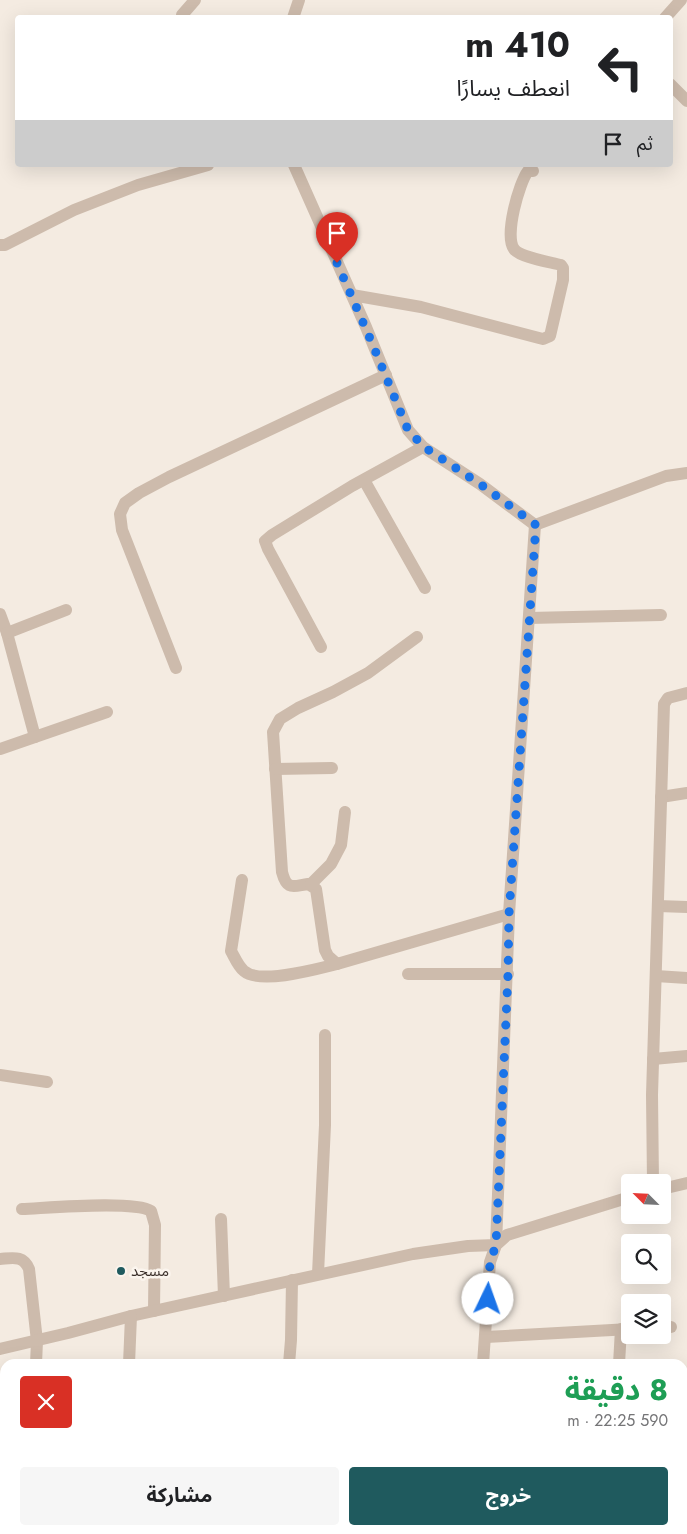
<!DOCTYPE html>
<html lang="ar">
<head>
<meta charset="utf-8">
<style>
	:root { --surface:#fff; --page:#f6f6f6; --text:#202124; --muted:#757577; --accent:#1f5a5e }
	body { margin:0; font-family:Jost,"Noto Sans Arabic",sans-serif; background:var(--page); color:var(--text); direction:rtl; height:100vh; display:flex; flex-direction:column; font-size:19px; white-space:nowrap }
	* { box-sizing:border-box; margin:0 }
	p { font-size:16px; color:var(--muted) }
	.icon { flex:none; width:28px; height:28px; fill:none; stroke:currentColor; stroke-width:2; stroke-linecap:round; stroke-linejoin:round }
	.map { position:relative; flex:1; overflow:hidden; direction:ltr }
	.panel { position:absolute; left:0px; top:1359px; width:688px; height:176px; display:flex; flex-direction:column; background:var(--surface); border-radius:15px 15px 0 0; box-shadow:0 5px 20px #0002; direction:rtl }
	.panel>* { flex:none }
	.guide { position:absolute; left:15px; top:15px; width:658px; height:152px; border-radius:5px; box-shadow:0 5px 20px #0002; direction:rtl; background:#fff; color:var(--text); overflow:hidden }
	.needle { width:32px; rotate:294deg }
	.tools { position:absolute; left:621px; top:1174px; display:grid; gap:10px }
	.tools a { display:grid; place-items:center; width:50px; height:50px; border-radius:5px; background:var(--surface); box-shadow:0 5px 20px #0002; font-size:25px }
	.pin { position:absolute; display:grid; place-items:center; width:42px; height:42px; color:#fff; margin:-51px -21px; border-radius:50% 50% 50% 0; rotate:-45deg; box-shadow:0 0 5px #0007 }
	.pin .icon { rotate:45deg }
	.me { position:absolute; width:55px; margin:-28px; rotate:3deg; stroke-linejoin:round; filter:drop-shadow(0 0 4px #0008) }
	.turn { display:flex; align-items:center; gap:18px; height:105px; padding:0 20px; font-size:22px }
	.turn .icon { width:65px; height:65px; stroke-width:2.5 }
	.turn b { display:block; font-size:35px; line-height:42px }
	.then { display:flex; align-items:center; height:48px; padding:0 20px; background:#0003; gap:10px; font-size:19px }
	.round { display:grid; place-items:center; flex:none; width:52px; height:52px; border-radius:5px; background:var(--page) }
	.headline { display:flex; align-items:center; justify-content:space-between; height:85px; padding:0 20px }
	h1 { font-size:30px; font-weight:700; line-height:38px; color:#1e9e55 }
	.action { display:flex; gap:10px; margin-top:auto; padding:10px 20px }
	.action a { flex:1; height:58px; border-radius:5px; background:var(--accent); color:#fff; font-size:20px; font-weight:700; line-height:58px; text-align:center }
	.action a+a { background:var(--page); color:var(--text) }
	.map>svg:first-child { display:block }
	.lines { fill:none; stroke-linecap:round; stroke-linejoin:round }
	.minor { stroke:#cdbbac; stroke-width:12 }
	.route { stroke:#1a73e8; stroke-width:9; stroke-dasharray:0 16.2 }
	.poi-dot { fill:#1f5a5e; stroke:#fbf5ee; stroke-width:2 }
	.labels { text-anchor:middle; stroke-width:5; stroke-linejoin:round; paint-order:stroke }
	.poi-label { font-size:15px; fill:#3b302b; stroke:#fbf5ee; text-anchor:start }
</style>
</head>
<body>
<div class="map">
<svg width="687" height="1534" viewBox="0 0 687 1534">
	<rect width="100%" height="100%" fill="#f4ebe1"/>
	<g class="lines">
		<g class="minor">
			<path d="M182,15L195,0"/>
			<path d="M293,18L299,0"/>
			<path d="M665,18L681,0"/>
			<path d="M670,84L687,101"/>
			<path d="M294,165L366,327L408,430L423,447L480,484L535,525L666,476L687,473"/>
			<path d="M0,245H5L74,210L138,185L208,165"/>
			<path d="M352,295L421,307L539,338L543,339L550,336L563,280V268L561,265C550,262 519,257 514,249C504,236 519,183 528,171H533"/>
			<path d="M364,480L425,588"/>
			<path d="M0,614L7,633L35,737"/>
			<path d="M529,618L661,615"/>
			<path d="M7,633L66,610"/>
			<path d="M417,637L368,673L333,692L298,708L280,719L273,732L282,872C287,891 293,886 308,884L316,889L325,950L328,956L337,964L509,914"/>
			<path d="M321,647L268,549L265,541L272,535L352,486L423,447"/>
			<path d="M176,668L122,530L120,514L125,503L139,493L169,477L386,375"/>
			<path d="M0,749L107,712"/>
			<path d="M275,769L332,768"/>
			<path d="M661,797L687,793"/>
			<path d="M242,880L231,951C235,958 238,966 244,971C260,985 317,969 337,964"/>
			<path d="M311,884L331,864L341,845L345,812"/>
			<path d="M658,906L687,907"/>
			<path d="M408,974H508"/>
			<path d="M656,976L687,978"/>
			<path d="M653,1059L687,1056"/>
			<path d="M0,1075L47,1082"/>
			<path d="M653,1182L652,1095L664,704L668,698L687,693"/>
			<path d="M662,1189L687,1183"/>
			<path d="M22,1209C47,1208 134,1200 151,1211L155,1225L154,1311"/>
			<path d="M221,1219L224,1296"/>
			<path d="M0,1259C13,1258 23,1255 29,1269L37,1341L36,1364"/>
			<path d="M318,1274L325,1125V1035"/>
			<path d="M662,1327H671"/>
			<path d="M486,1337L630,1329"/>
			<path d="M0,1349L68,1333L131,1316L413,1254L468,1246L496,1245L509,914L535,525"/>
			<path d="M129,1364L131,1316"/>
			<path d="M289,1364L291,1340L292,1280"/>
			<path d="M483,1364L490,1262L496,1245L507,1235L630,1197"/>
			<path d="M619,1364L621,1329"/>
			<path d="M0,1505L5,1504"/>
			<path d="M178,1530V1534"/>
			<path d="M263,1530L264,1534"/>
			<path d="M354,1530V1534"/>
			<path d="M123,1534V1530"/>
			<path d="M474,1534V1530"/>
		</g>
	</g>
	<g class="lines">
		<path class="route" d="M337,263L372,343L408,430L424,447L480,484L536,525L509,914L508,974L496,1245L490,1262L488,1299"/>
	</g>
	<circle class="poi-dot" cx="121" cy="1271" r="5"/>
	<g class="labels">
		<g class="poi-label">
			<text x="131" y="1276">مسجد</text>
		</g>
	</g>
</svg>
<div class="tools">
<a><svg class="needle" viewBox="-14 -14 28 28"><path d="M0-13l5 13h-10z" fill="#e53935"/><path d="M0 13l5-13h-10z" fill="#757577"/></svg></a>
<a><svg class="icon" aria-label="search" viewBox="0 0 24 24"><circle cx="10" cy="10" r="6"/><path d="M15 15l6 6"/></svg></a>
<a><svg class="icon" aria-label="layers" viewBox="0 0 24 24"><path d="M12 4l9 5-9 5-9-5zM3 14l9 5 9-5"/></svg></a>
</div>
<div class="pin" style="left:337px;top:263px;background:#d93025"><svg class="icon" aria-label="arrive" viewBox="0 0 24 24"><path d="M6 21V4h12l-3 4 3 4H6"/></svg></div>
<svg class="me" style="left:488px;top:1299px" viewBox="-20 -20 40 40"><circle r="19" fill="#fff"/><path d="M0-13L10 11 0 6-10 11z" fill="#1a73e8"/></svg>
<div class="guide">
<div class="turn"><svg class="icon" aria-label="left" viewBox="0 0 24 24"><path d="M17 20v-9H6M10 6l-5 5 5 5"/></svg><div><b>410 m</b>انعطف يسارًا</div></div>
<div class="then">ثم<svg class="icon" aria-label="arrive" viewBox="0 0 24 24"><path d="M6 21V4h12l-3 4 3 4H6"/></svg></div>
</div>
<section class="panel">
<div class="headline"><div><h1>8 دقيقة</h1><p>590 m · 22:25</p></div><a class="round" style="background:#d93025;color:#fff"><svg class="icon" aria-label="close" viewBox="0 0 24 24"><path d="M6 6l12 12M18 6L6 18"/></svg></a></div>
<div class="action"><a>خروج</a><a>مشاركة</a></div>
</section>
</div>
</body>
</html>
